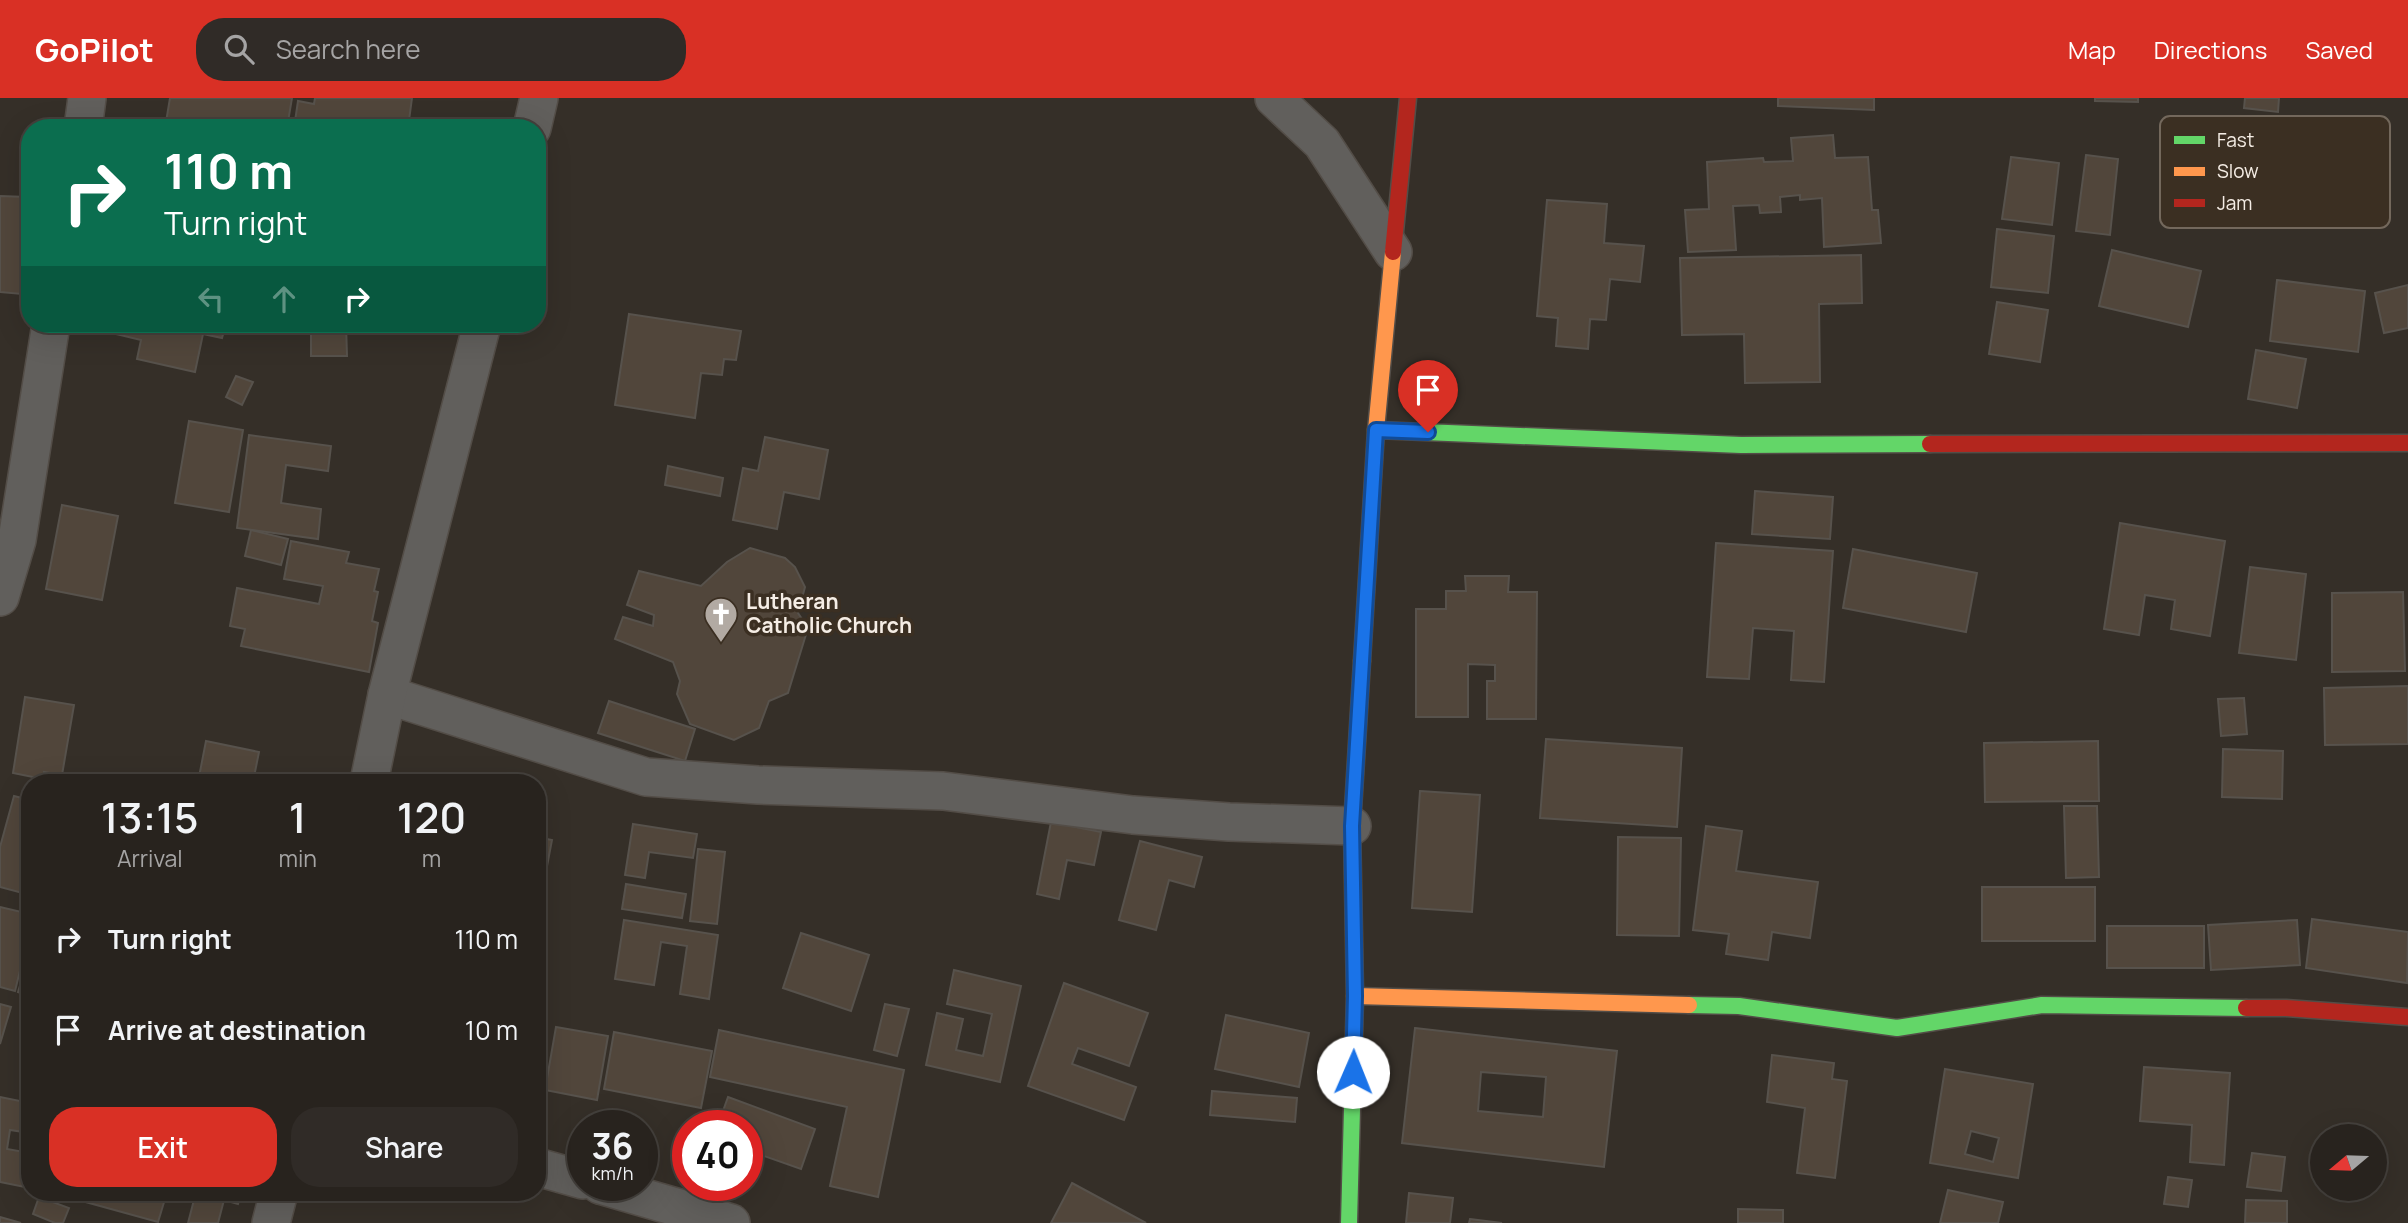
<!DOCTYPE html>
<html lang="en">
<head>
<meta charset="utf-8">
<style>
	:root { --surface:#28231e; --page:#302b27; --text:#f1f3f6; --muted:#a5a4a4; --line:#44403c; --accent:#d93025 }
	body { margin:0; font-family:Manrope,sans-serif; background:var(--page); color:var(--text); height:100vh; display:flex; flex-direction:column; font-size:26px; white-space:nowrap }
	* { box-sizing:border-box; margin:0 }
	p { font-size:23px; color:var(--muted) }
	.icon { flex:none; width:38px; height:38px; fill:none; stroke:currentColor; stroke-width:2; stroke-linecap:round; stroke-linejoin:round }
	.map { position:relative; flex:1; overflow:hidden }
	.drawer { position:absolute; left:21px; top:676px; width:525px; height:427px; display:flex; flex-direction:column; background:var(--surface); border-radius:28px; box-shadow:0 7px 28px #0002,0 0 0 2px var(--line) }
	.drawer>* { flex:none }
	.top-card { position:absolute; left:21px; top:21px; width:525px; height:214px; border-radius:28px; box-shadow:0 7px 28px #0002,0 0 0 2px var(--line); background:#0b6e4f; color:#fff; overflow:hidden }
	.needle { width:46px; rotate:251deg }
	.controls { position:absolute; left:2310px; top:1026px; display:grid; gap:14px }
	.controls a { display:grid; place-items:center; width:77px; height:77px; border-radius:50%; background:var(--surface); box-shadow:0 7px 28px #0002,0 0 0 2px var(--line); font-size:35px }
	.speed { position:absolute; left:567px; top:1012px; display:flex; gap:14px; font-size:35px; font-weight:700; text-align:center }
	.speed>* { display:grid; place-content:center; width:91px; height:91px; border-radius:50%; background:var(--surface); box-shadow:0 7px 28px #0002,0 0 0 2px var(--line); line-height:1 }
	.speed small { font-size:18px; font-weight:400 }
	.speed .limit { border:10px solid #d22; background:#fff; color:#111 }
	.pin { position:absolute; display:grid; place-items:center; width:60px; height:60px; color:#fff; margin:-72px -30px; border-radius:50% 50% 50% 0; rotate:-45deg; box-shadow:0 0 7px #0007 }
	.pin .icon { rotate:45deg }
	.me { position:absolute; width:77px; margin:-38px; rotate:1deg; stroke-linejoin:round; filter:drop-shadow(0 0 5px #0008) }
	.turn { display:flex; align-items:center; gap:24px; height:147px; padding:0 28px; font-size:32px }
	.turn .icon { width:91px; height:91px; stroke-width:2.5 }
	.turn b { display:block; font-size:49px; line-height:60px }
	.lanes { display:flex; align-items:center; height:66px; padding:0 28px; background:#0003; justify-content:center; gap:35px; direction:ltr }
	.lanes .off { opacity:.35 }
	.eta { display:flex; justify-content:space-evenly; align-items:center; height:119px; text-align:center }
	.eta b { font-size:42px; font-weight:600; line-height:49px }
	.action { display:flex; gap:14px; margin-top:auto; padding:14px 28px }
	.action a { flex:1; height:80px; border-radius:28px; background:var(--accent); color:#fff; font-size:28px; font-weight:600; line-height:80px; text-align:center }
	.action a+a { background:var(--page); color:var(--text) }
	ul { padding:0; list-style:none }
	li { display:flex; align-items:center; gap:21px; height:91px; padding:0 28px }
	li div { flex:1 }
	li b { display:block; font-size:26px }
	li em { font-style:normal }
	header { display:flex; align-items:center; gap:42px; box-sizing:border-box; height:98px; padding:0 35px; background:var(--accent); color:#fff }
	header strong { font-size:33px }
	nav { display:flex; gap:38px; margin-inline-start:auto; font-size:24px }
	.search { width:490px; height:63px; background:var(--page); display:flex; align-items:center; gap:18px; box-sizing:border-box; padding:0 24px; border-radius:28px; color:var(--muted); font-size:26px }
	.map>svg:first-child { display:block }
	.building { fill:#51463b; stroke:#57524c; stroke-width:2; fill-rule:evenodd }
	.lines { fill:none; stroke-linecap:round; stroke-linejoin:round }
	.street-casing { stroke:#534d47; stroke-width:40 }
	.fast-casing { stroke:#534d47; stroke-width:19 }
	.slow-casing { stroke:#534d47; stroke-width:19 }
	.jam-casing { stroke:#534d47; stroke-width:19 }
	.street { stroke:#615f5c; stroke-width:37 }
	.fast { stroke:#63d668; stroke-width:16 }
	.slow { stroke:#ff974d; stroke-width:16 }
	.jam { stroke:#b3261e; stroke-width:16 }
	.route-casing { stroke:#114b97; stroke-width:18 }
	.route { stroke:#1a73e8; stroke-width:12 }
	.labels { text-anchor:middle; stroke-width:7; stroke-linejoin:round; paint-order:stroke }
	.poi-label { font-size:21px; font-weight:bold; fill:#f5ede5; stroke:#3b2f22; text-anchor:start }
	.key { fill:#3b2f22; stroke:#73685c; stroke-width:2 }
	.key-label { font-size:19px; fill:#f5ede5 }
</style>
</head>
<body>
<header>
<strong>GoPilot</strong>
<div class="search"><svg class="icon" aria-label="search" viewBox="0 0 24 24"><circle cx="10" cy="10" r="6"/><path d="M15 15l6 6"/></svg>Search here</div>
<nav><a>Map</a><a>Directions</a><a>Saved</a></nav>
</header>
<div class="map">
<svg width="2408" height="1125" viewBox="0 0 2408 1125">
	<rect width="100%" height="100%" fill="#352f28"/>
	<g class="building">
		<path d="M170,0H292L287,30H165Z"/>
		<path d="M315,0H412L408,30H294L298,3L314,6Z"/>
		<path d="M1778,0H1874V12L1778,8Z"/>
		<path d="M2095,0H2138V4L2095,3Z"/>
		<path d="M2245,0H2279L2278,14L2244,10Z"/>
		<path d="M1833,37L1835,60L1868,59L1872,112H1878L1881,145L1824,149L1822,100L1800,102V97L1780,99L1781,114L1760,115L1759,107L1733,108L1736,152L1688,154L1685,112L1709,111L1707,64L1763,60L1764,64L1793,63L1791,40Z"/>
		<path d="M2086,57L2118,61L2110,137L2076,133Z"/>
		<path d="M2011,59L2059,65L2052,127L2002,121Z"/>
		<path d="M0,98L27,99L22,196L0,194Z"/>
		<path d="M1547,102L1607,106L1604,145L1644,148L1640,184L1610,181L1606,222L1590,221L1588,251L1556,248L1558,220L1537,218Z"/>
		<path d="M1997,131L2054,138L2048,195L1991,189Z"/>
		<path d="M2112,152L2201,173L2188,229L2099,208Z"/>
		<path d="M1861,157L1862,205L1819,206L1820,284L1745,285L1744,236L1682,237L1680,160Z"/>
		<path d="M2277,182L2365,193L2358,254L2270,243Z"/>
		<path d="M2408,187V230L2384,235L2375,195Z"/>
		<path d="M1997,204L2048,212L2040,264L1989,256Z"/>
		<path d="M629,216L741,233L736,262L724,261L722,277L701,275L695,320L615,307Z"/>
		<path d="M118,226H226L222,240L203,236L195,274L137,261L141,242L116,236Z"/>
		<path d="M311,226H346L347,258H311Z"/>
		<path d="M2256,252L2306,261L2297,310L2248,301Z"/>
		<path d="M236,278L253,284L242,307L226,299Z"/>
		<path d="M189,323L243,332L229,414L175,405Z"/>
		<path d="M249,337L331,348L328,373L286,367L281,405L321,411L318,441L237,430Z"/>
		<path d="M765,339L828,352L819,401L784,394L777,431L733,422L743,370L758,373Z"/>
		<path d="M668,368L723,380L720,398L665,387Z"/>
		<path d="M1755,393L1833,399L1830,441L1752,436Z"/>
		<path d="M62,407L118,418L102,502L46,491Z"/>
		<path d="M2120,425L2225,443L2210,538L2171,531L2175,502L2145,497L2139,537L2104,531Z"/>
		<path d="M251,432L288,441L281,467L245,458Z"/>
		<path d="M291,443L349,454L346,465L379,471L374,493L378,494L372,523L378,525L369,574L241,548L245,531L230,528L237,490L319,506L323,488L284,481Z"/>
		<path d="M1716,445L1833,453L1824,584L1791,582L1794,533L1753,530L1749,581L1707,579Z"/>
		<path d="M750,450L785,460L795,469L805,489L798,515L808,530L788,595L769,603L759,630L734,642L690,626L677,596L680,583L673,564L615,541L623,519L653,528L654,517L627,507L639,473L701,488L727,464Z"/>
		<path d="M1853,451L1977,475L1966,534L1843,510Z"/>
		<path d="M2250,469L2306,476L2296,562L2239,555Z"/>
		<path d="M1465,478H1509L1508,494H1537L1536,621H1487V583H1495V567L1468,566V619H1416V511H1446V493H1466Z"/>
		<path d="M2403,494L2405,573L2332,574V495Z"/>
		<path d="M2408,588V646L2325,647L2324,590Z"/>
		<path d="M25,599L74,607L62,677L44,674L43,681L13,675Z"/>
		<path d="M2244,600L2247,636L2221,638L2218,601Z"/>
		<path d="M609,603L695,631L685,663L598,635Z"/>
		<path d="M1546,641L1682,650L1677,729L1540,720Z"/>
		<path d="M206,643L259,654L253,684H198Z"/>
		<path d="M2098,643L2099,703L1985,704L1984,645Z"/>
		<path d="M2223,651L2283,653L2282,701L2222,699Z"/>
		<path d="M1420,693L1480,697L1472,814L1412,810Z"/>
		<path d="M14,698L30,702V797L0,789V749Z"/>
		<path d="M2064,708H2097L2099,779L2066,780Z"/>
		<path d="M1051,724L1101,734L1094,767L1067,762L1059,801L1037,796Z"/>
		<path d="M633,726L697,736L693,760L649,754L645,780L625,777Z"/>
		<path d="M1706,728L1742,733L1736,773L1818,784L1810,840L1772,834L1768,862L1726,856L1729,836L1693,832Z"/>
		<path d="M537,739L552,742L544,784L537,783Z"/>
		<path d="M1618,739L1681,740L1679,838L1617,837Z"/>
		<path d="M1140,743L1202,759L1194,789L1169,782L1156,832L1119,822Z"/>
		<path d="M698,751L725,754L717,826L690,823Z"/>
		<path d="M626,786L686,796L682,820L622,811Z"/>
		<rect x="1982" y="789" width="113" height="54"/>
		<path d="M0,809L30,816V832L15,893L0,889Z"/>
		<path d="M2312,821L2408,834L2407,885L2306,870Z"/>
		<path d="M624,822L718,837L709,901L680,896L687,848L661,844L654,887L615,881Z"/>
		<path d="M2297,822L2300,867L2211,872L2208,827Z"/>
		<rect x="2107" y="828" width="97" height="42"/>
		<path d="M801,835L869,857L851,913L783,890Z"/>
		<path d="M26,868L30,869V898L18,894Z"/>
		<path d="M954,872L1021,888L1000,984L926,967L937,915L963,921L956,952L983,958L992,916L947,906Z"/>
		<path d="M1064,885L1148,915L1129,968L1078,950L1072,966L1136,989L1124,1022L1028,988Z"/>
		<path d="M0,906L11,909L0,946Z"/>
		<path d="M885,906L909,911L897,958L874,952Z"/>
		<path d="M1226,917L1309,935L1299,989L1215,971Z"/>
		<path d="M556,929L608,938L597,1002L545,992Z"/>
		<path d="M1415,930L1617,953L1604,1069L1402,1045ZM1481,974L1546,979L1543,1019L1478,1013Z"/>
		<path d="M719,932L904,972L878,1099L830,1088L847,1009L710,979Z"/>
		<path d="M614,934L712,953L701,1010L604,991Z"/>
		<path d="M1772,957L1834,965L1832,981L1847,983L1835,1080L1797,1075L1805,1010L1767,1004Z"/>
		<path d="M2144,969L2230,975L2224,1067L2190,1064L2192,1027L2140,1023Z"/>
		<path d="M1945,971L2033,986L2018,1080L1930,1065ZM1971,1033L1999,1040L1993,1064L1965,1056Z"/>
		<path d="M1212,993L1297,1000L1295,1024L1210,1017Z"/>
		<path d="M0,999L30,1005V1035L10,1032L7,1051L30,1055V1090L0,1084Z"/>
		<path d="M728,999L815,1031L801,1071L747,1052V1027H718Z"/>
		<path d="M2252,1055L2285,1059L2281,1093L2247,1089Z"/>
		<path d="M2168,1079L2192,1082L2188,1109L2164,1106Z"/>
		<path d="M1072,1085L1146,1125H1051Z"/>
		<path d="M1948,1092L2003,1104L1998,1125H1940Z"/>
		<path d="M73,1094H137L165,1101L158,1124L71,1100Z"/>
		<path d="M196,1094H241L238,1106L224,1102L218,1125H188Z"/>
		<path d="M1409,1095L1453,1100L1450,1125H1406Z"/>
		<path d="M39,1099L69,1110L63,1125H55L33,1116Z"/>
		<path d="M2246,1102L2287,1103V1125H2245Z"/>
		<path d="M1738,1111L1783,1112V1125H1738Z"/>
		<path d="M0,1119L21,1125H0Z"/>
		<path d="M1470,1121L1502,1125H1469Z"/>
	</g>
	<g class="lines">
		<defs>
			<g id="street">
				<path d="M1274,0L1322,45L1393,154"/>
				<path d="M83,30L87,0"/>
				<path d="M532,30L539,0"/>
				<path d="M0,499L17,442L51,226"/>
				<path d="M387,597L646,679L758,687L943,693L1133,717L1229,724L1352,728"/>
				<path d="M369,684L387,597L482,226"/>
				<path d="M537,1069L583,1082"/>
				<path d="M600,1087L731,1125"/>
				<path d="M271,1125L279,1094"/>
			</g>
			<g id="fast">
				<path d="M1376,332L1741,347L1930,346"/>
				<path d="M1689,907L1739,908L1897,930L2042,907L2246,910"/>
				<path d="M1349,1125L1355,898L1352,728L1362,563"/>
			</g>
			<g id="slow">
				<path d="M1362,563L1376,332L1393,154"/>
				<path d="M1355,898L1689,907"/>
			</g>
			<g id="jam">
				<path d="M1393,154L1408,0"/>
				<path d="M1930,346L2408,345"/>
				<path d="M2246,910H2286L2408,919"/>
			</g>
		</defs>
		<use href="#street" class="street-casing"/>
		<use href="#fast" class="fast-casing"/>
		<use href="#slow" class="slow-casing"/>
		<use href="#jam" class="jam-casing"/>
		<use href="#street" class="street"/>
		<use href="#fast" class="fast"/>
		<use href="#slow" class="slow"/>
		<use href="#jam" class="jam"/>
	</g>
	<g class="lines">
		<defs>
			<path id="route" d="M1353,974L1355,898L1352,728L1376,332L1428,334"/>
		</defs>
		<use href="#route" class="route-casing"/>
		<use href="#route" class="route"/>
	</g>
	<defs>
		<symbol id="church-pin" viewBox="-11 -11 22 30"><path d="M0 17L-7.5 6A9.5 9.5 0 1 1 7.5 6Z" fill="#b2aaa3" stroke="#3b2f22"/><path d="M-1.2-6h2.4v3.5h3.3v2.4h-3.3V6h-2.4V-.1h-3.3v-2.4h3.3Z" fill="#fff"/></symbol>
	</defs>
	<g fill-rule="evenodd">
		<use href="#church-pin" x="702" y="497" width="38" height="52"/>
	</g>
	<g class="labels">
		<g class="poi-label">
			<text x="746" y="511">Lutheran<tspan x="746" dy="24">Catholic Church</tspan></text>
		</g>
	</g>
	<rect x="2160" y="18" width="230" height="112" rx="10" class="key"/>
	<rect x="2174" y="38" width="31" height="8" fill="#63d668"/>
	<rect x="2174" y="69" width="31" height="9" fill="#ff974d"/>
	<rect x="2174" y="101" width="31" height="8" fill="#b3261e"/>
	<g class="key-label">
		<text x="2217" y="49">Fast</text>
		<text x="2217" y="80">Slow</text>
		<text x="2217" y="112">Jam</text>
	</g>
</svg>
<div class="controls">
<a><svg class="needle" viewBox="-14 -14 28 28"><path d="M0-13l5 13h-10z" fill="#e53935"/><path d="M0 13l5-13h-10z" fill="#a5a4a4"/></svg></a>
</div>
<div class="speed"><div>36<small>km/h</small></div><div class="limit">40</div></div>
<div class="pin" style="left:1428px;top:334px;background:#d93025"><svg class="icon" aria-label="arrive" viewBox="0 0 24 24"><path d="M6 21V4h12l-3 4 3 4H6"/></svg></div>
<svg class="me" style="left:1353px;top:974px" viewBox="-20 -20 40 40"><circle r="19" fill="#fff"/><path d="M0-13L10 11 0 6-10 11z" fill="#1a73e8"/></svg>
<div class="top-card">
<div class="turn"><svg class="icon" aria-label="right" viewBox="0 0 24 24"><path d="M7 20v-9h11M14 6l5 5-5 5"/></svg><div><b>110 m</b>Turn right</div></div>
<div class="lanes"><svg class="icon off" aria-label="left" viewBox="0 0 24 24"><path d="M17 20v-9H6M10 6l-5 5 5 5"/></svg><svg class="icon off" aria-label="ahead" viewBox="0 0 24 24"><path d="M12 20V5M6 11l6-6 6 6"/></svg><svg class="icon" aria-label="right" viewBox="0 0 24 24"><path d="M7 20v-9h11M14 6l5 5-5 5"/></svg></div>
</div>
<section class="drawer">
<div class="eta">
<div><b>13:15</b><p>Arrival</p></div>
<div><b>1</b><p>min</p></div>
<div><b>120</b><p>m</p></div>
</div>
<ul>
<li><svg class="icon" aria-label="right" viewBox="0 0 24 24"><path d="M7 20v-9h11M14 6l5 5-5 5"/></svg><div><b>Turn right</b></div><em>110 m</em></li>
<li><svg class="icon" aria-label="arrive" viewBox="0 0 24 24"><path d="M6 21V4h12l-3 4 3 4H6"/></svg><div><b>Arrive at destination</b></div><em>10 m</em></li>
</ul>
<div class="action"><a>Exit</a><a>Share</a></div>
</section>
</div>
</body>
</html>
